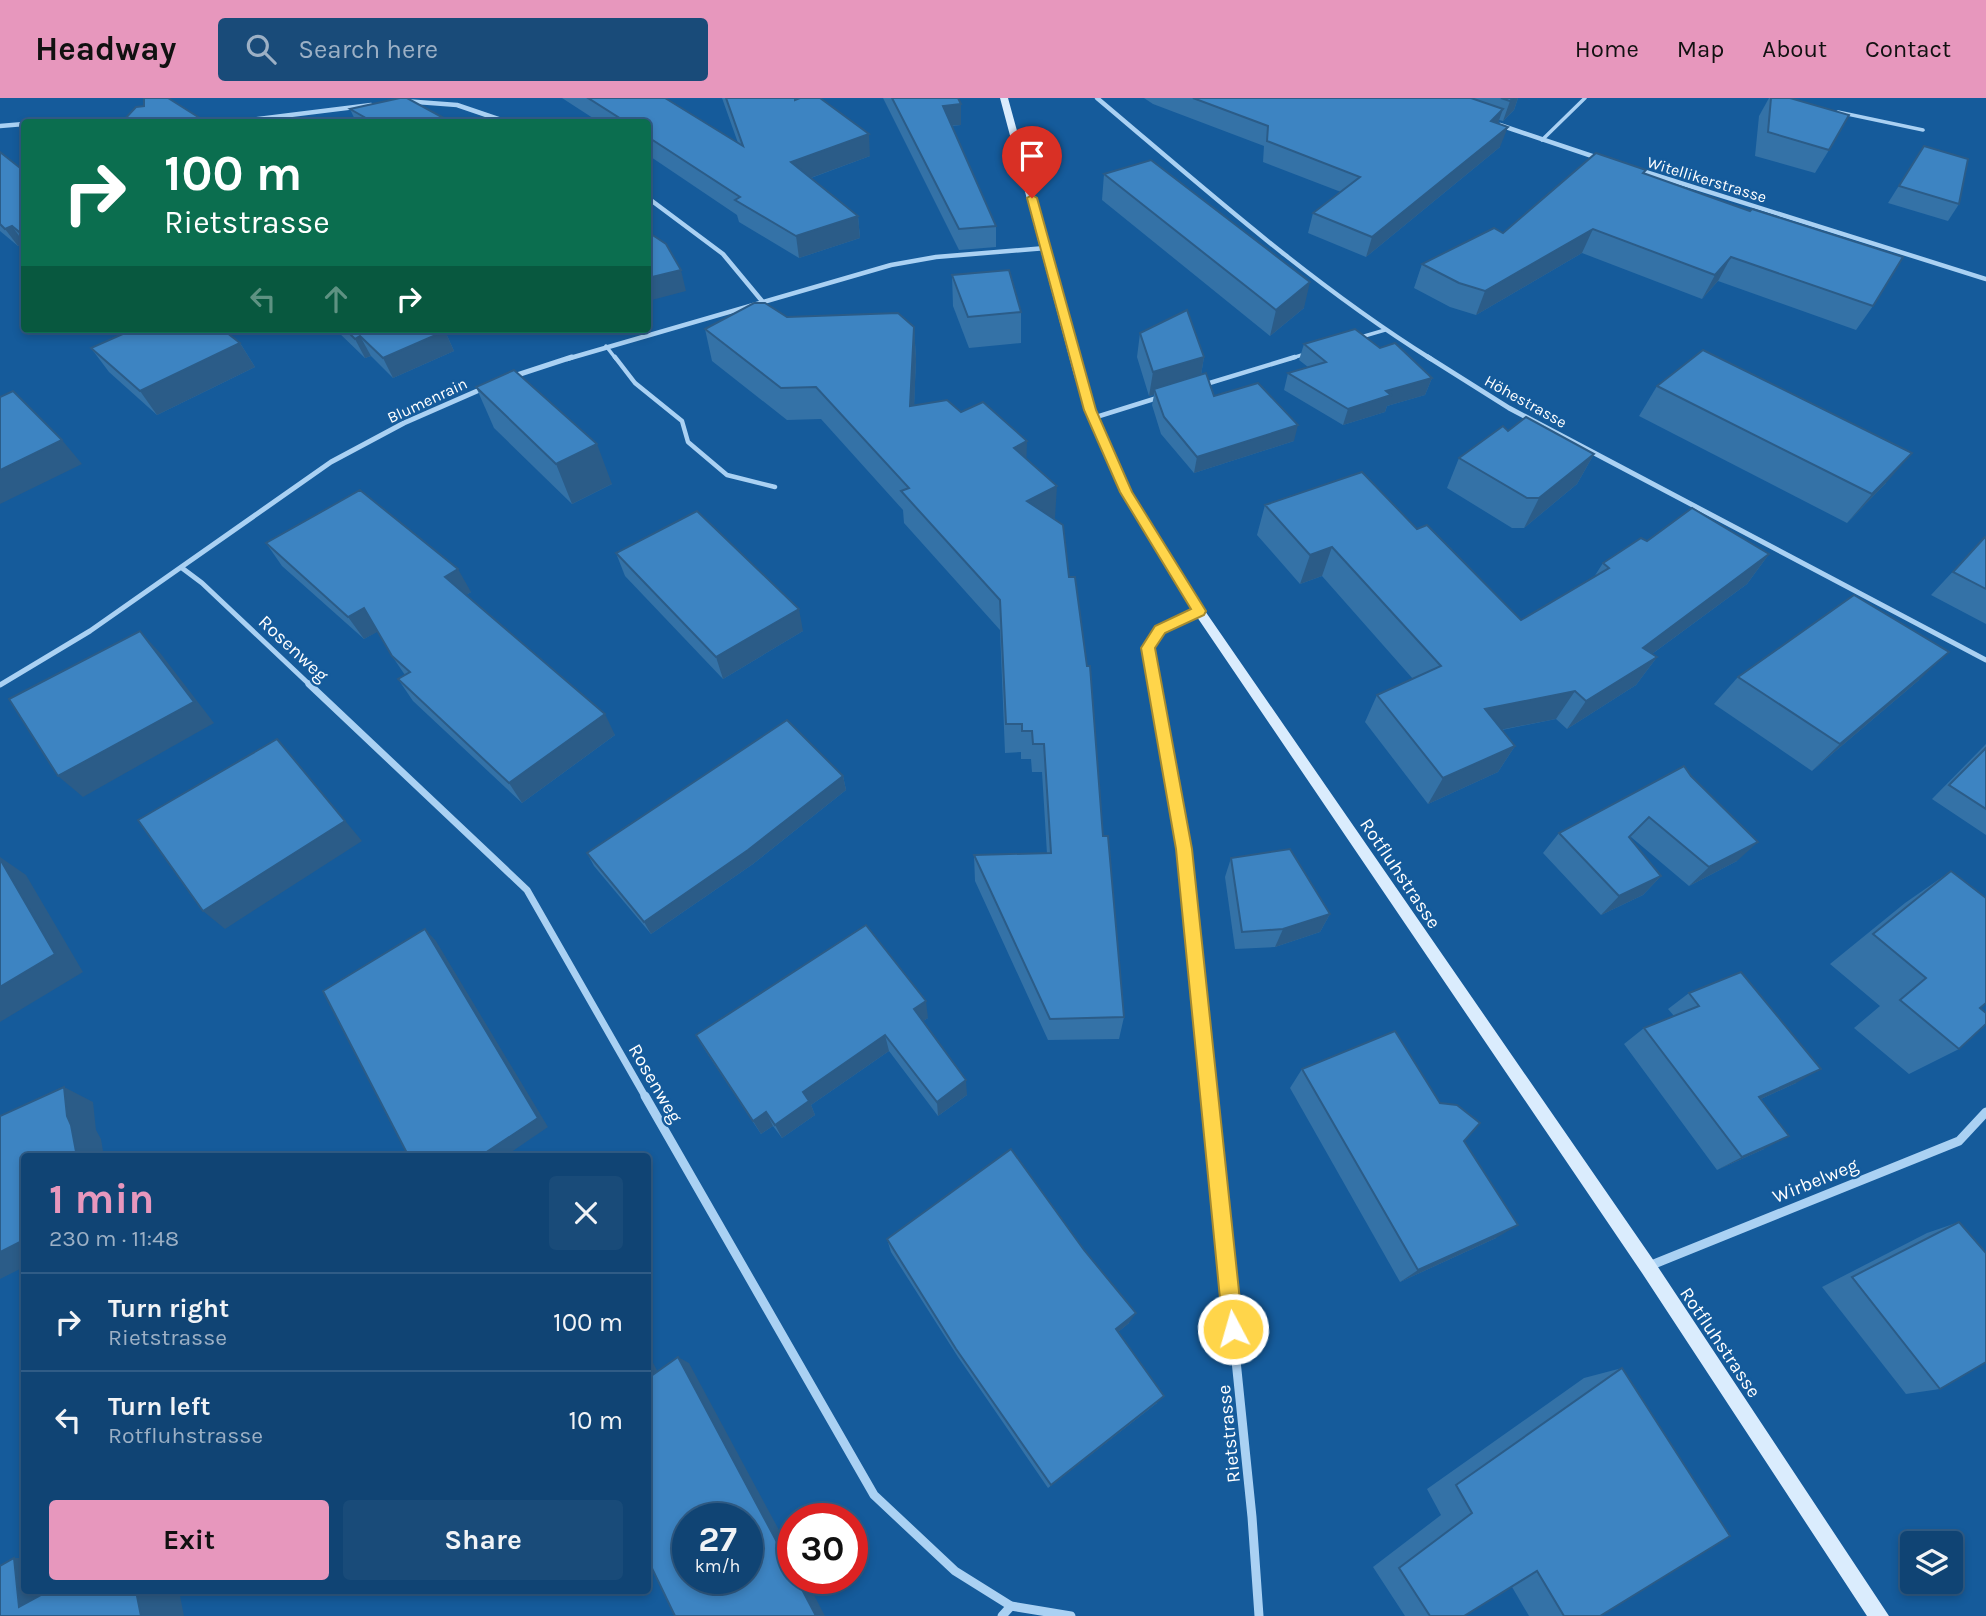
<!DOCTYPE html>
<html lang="en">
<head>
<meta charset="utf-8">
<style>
	:root { --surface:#104474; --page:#194b79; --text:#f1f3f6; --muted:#9cb0c5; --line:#305c86; --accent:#e797bd }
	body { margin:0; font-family:Karla,sans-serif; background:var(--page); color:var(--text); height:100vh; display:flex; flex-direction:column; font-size:26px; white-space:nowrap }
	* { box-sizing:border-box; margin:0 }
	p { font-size:23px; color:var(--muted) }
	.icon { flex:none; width:38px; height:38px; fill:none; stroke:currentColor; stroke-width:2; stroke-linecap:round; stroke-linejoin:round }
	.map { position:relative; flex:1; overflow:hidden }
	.sheet { position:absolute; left:21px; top:1055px; width:630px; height:441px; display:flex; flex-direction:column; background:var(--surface); border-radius:7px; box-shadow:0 4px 10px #0003,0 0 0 2px var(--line) }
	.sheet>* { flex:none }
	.top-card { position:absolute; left:21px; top:21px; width:630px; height:214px; border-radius:7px; box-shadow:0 4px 10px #0003,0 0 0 2px var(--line); background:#0b6e4f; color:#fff; overflow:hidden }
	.controls { position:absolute; left:1900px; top:1433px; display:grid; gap:14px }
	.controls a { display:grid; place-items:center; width:63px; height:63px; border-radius:7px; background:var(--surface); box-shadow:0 4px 10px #0003,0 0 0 2px var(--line); font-size:35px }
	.speed { position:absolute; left:672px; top:1405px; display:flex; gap:14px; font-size:35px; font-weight:700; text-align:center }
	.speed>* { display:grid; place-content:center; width:91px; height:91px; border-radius:50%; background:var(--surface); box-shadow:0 4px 10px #0003,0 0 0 2px var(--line); line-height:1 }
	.speed small { font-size:18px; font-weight:400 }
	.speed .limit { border:10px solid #d22; background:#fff; color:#111 }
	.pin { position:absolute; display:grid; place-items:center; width:60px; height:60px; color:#fff; margin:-72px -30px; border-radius:50% 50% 50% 0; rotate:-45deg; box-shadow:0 0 7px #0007 }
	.pin .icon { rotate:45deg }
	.me { position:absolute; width:77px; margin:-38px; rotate:354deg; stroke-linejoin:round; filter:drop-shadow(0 0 5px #0008) }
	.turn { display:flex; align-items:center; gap:24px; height:147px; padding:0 28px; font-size:32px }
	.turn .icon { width:91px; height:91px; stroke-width:2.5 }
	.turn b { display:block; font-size:49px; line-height:60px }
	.lanes { display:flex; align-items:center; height:66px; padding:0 28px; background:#0003; justify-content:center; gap:35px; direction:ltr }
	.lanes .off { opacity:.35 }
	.round { display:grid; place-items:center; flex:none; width:74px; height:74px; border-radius:7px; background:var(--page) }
	.summary { display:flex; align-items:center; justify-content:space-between; height:119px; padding:0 28px }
	h1 { font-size:42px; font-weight:700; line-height:52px; color:var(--accent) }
	.button { display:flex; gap:14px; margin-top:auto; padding:14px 28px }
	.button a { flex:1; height:80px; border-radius:7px; background:var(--accent); color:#111; font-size:28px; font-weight:700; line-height:80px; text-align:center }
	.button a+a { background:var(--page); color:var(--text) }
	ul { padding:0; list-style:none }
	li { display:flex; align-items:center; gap:21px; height:98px; padding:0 28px; border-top:2px solid var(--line) }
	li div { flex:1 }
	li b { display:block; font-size:26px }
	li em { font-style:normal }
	header { display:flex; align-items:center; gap:42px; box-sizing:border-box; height:98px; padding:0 35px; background:var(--accent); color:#111 }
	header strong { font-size:33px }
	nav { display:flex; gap:38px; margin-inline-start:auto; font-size:24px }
	.search { width:490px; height:63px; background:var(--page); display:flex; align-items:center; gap:18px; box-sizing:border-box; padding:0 24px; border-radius:7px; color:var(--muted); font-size:26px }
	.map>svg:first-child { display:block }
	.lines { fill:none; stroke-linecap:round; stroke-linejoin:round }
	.service-far1 { stroke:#aad1f3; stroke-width:3.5 }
	.service { stroke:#aad1f3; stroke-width:4.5 }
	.minor-far3 { stroke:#aad1f3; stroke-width:4.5 }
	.minor-far2 { stroke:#aad1f3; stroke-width:5 }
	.minor-far1 { stroke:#aad1f3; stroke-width:7 }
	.minor { stroke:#aad1f3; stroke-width:9 }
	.secondary { fill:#daecfd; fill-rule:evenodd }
	.wall { fill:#3472a7 }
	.shaded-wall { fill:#2b5c88 }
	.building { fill:#3d84c2; stroke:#2b5c88; stroke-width:2; fill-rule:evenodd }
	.route { fill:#ffd54a; stroke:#a68a30; stroke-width:2 }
	.labels { text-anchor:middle; stroke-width:5; stroke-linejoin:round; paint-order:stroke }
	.far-street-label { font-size:16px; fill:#fff; stroke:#155b9b }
	.street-label { font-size:19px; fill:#fff; stroke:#155b9b }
</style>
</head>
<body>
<header>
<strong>Headway</strong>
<div class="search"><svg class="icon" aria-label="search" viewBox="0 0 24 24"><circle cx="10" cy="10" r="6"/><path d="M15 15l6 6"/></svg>Search here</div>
<nav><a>Home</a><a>Map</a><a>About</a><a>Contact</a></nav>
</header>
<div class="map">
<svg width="1986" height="1518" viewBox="0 0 1986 1518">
	<rect width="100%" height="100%" fill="#155b9b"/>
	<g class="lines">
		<g class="service-far1">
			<path d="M1838,14L1923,32"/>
			<path d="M1542,42L1585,0"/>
			<path d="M1361,239L1385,232"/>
			<path d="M606,248L616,261"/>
			<path d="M1289,261L1305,256"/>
		</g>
		<g class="service">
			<path d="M615,259L635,285L682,323L688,344L727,377L775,389"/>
			<path d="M1203,287L1295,259"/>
			<path d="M1093,320L1157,300"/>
		</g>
		<g class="minor-far3">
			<path d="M1097,0C1205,91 1311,186 1431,261"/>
			<path d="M404,3L457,7L507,24"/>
			<path d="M48,24H132"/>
			<path d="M233,24L371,7"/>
			<path d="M1500,27L1601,61"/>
			<path d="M0,28L24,26"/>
			<path d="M1636,71L1986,181"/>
			<path d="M648,100L723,156L762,203"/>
			<path d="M567,261L891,167L936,159L1046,150"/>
		</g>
		<g class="minor-far2">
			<path d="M1428,259L1509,310L1986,562"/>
			<path d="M511,279L572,259"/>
			<path d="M182,470L202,485L311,588"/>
			<path d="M0,587L90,533L331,364L404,325L484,290"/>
			<path d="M1155,588L1148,550L1160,531L1199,513"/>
		</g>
		<g class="minor-far1">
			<path d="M309,586L527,792L646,1000"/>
			<path d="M1155,586L1184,751L1209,1000"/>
		</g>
		<g class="minor">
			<path d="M645,998L874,1397L955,1473L1011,1508L1071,1518"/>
			<path d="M1209,998L1252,1419L1259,1518"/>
			<path d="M1649,1168L1959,1043L1986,1014"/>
			<path d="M1002,1518L1011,1508"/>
		</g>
		<path class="secondary" d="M1000,0H1008L1084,277L1095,312L1132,394L1203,510L1654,1163L1889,1518H1867L1642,1175L1195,516L1120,394L1085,312L1074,277Z"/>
	</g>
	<g class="wall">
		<path d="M562,0H665L738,45L722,0H795V2L870,58L811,80L858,118L860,140L799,160L739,124L737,117L648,57V24H599Z"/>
		<path d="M883,0H958L961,6V27L952,28L996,128V149L959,152Z"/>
		<path d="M1144,0H1518L1514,12L1503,23L1499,22L1498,25L1500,49L1366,159L1308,135L1313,115L1341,94L1263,64L1264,48L1153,6Z"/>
		<path d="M1769,0H1790L1829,52L1815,75L1755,58L1759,18Z"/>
		<path d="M350,11L451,24H356Z"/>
		<path d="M1924,48L1959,106L1948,123L1888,105Z"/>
		<path d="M0,54L24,73V145L18,148L0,133Z"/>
		<path d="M1646,72L1644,76L1873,208L1856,232L1718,183L1702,201L1582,155L1476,217L1450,209L1414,190L1422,166L1503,135Z"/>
		<path d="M1104,76L1304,210L1270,238L1102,102Z"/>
		<path d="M952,177L1021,214V245L969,250L953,208Z"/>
		<path d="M787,219L914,229L916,261L914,308L961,314L1026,361L1055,420L1054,421L1069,479L1103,738L1124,919L1119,941L1048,942L975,783L974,757L1047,756L1042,674H1032L1031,661H1021V654L1005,655L1000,532L904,425L903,412L821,321L787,322L712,263L705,231Z"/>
		<path d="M335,231H443L445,233L454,253L393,280L371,258L365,260Z"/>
		<path d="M1140,235L1204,259L1201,277L1214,298L1294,343L1194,375L1161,336L1152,307L1154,297L1149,298L1137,259Z"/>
		<path d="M240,245L255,269L157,317L109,274L91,250Z"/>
		<path d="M1304,246L1380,250L1432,280L1425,297L1387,308L1385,314L1343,327L1284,292L1288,275L1308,269L1299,262Z"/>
		<path d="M1657,288L1886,385L1847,425L1639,318Z"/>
		<path d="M476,289L612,386L572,406L494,330Z"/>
		<path d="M1508,333L1594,356L1577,386L1524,430H1512L1447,390L1459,360Z"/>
		<path d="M1265,407L1417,431L1521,522L1594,479L1603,465L1647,443L1769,456L1747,486L1652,556L1657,559L1636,587L1567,631L1556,621L1502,632L1515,648L1498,674L1428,706L1365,624L1377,597L1413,581L1322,478L1300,486L1257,437Z"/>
		<path d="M1985,439L1986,440V526L1931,497Z"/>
		<path d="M266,445L471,494L466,497L615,637L522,705L413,603L398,581L405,577L392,558L378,533L364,541L282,468Z"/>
		<path d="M616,455L803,533L723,581L625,478Z"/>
		<path d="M1738,579L1919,582L1812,673L1714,606Z"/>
		<path d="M1986,646V737L1932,701Z"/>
		<path d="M1684,668L1737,763L1689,788L1631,739L1630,740L1661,778L1643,797L1601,817L1543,755L1559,735Z"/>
		<path d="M843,678L846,692L753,766L651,836L594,768L587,755Z"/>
		<path d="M1231,760L1330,816L1320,834L1275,849L1235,851L1225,779Z"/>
		<path d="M1951,773L1980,910L1959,951L1909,976L1854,930L1880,908L1830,866L1905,805Z"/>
		<path d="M1689,895L1796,985L1761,1001L1764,1051L1717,1072L1624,946L1644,930L1674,918L1668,911Z"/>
		<path d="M928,920L923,923L967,997L938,1018L889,953L811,1007L815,1017L782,1040L773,1028L761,1036L705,952L696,937Z"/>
		<path d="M1302,971L1496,1140L1400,1184L1290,990Z"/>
		<path d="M1959,1124L1940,1291L1906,1296L1822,1189L1927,1135Z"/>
		<path d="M887,1141L1129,1225L1118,1234L1157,1305L1048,1390L958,1259L891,1154Z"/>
		<path d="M1622,1270L1600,1518H1529L1512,1489L1464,1518H1405L1373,1469L1441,1417L1427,1391L1584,1280Z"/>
	</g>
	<g class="shaded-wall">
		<path d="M1513,0H1518L1514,12L1503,23L1510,3Z"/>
		<path d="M961,6V27L944,28L943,8Z"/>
		<path d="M1503,11L1496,31L1491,23Z"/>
		<path d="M1508,29L1500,49L1366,159L1372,139Z"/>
		<path d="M869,36L870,58L794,86L791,64Z"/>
		<path d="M858,118L860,140L799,160L796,138Z"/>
		<path d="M12,128L24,145L18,148L5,131Z"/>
		<path d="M1593,131L1582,155L1476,217L1485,193Z"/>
		<path d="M1731,159L1718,183L1702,201L1715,177Z"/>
		<path d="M681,172L686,193L648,203V180Z"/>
		<path d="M1310,184L1304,210L1270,238L1276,212Z"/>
		<path d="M914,229L916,261L913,340L910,308Z"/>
		<path d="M445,233L454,253L393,280L383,260Z"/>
		<path d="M360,238L371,258L365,260L355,241Z"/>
		<path d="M240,245L255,269L157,317L140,293Z"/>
		<path d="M1204,259L1200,283L1154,291V297L1149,298L1153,274Z"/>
		<path d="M1432,280L1425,297L1387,308L1385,314L1343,327L1348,311L1386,293Z"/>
		<path d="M1298,327L1294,343L1194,375L1197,359Z"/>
		<path d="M62,342L82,366L0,406V372Z"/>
		<path d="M1027,343L1026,375L1014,350Z"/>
		<path d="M597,346L612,386L572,406L556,366Z"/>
		<path d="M1912,355L1886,385L1847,425L1872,396Z"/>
		<path d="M1594,356L1577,386L1524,430L1539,400Z"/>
		<path d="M1057,388L1055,420L1026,435L1027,403Z"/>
		<path d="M1332,449L1322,478L1300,486L1310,457Z"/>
		<path d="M1769,456L1747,486L1622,578L1643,550Z"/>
		<path d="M458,471L471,494L458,502L445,479Z"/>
		<path d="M364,510L379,533L364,541L348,519Z"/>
		<path d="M799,511L803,533L723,581L716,559Z"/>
		<path d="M140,533L161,556L214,625L83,699L58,678Z"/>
		<path d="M1949,554L1919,582L1812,673L1840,646Z"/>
		<path d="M1657,559L1636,587L1567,631L1586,603Z"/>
		<path d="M1575,593L1556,621L1469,638L1485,611Z"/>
		<path d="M605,616L615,637L522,705L509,685Z"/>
		<path d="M277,641L362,743L225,831L203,813Z"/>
		<path d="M1515,648L1498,674L1428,706L1443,680Z"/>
		<path d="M843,678L846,692L753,766L651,836L644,824Z"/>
		<path d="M1758,744L1737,763L1689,788L1709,769Z"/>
		<path d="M0,759L26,777L83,874L0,924Z"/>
		<path d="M1661,778L1643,797L1601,817L1619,798Z"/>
		<path d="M1330,816L1320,834L1275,849L1283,831Z"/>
		<path d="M425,831L436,843L548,1029L504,1059H479Z"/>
		<path d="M926,903L928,920L917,927L914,911Z"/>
		<path d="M885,937L889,953L811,1007L815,1017L782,1040L775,1027L803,994Z"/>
		<path d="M1821,971L1796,985L1735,1013L1759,999Z"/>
		<path d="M966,982L967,997L938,1018L937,1004Z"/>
		<path d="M64,989L93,1004L96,1032L101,1041L104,1059H77L67,1018Z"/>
		<path d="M766,1014L773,1028L761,1036L753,1023Z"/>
		<path d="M1789,1038L1764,1051L1717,1072L1742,1059Z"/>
		<path d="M1518,1127L1496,1140L1400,1184L1418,1172Z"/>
		<path d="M24,1142V1169L0,1181V1154Z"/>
		<path d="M1136,1215L1129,1225L1111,1240L1116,1231Z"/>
		<path d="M648,1255L663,1284L651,1278L648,1273Z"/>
		<path d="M678,1259L689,1265L793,1458V1474Z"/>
		<path d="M14,1460H24V1493H66L19,1509Z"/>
		<path d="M796,1480H805L825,1518H816Z"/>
		<path d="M136,1493H179L184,1518H141Z"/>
	</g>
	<g class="building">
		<path d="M144,0H168L206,24H122L136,9L144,8Z"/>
		<path d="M400,0H407L451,24H373L350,11Z"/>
		<path d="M588,0H665L743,48L726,0H795V2L800,0H820L869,36L791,64L858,118L796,138L735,102L740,99L648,39V24H626Z"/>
		<path d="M892,0H958L961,6L943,8L996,128L959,131Z"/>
		<path d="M1193,0H1471L1503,11L1491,23L1508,29L1372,139L1313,115L1360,79L1267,43L1268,28Z"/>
		<path d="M1501,0H1513L1510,3Z"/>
		<path d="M1771,0H1790L1849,17L1829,52L1768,34Z"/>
		<path d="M1924,48L1968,61L1959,106L1899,88Z"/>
		<path d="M0,54L24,73V138L12,128L5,131L0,126Z"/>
		<path d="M1596,55L1646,72L1643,75L1750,113L1752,111L1903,159L1873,208L1731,159L1715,177L1593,131L1485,193L1459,185L1422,166L1494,130L1503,135Z"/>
		<path d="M1151,62L1310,184L1276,212L1104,76Z"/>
		<path d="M648,134L666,146L681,172L648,180Z"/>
		<path d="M1009,172L1021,214L968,219L952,177Z"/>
		<path d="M754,205H765L787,219L898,215L914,229L910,308L947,302L961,314L983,304L1027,343L1014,350L1057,388L1027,403L1063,427L1069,479H1075L1087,568H1090L1103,738H1108L1124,919L1050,921L974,757L1051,755L1044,646H1033L1032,633H1022V626H1006L1000,502L901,393L909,390L816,289L781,290L705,231Z"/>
		<path d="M1187,212L1204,259L1153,274L1140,235Z"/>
		<path d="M134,231H222L240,245L140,293L91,250Z"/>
		<path d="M345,231H443L445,233L383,260L360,238L355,241Z"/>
		<path d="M1355,231L1380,250L1395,245L1432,280L1386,293L1391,297L1348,311L1288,275L1326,264L1304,246Z"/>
		<path d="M1703,252L1912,355L1872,396L1657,288Z"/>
		<path d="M514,272L597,346L556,366L476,289Z"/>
		<path d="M1206,275L1214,298L1258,285L1298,327L1197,359L1164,319L1154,291Z"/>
		<path d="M13,293L62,342L0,372V299Z"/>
		<path d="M1526,319L1594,356L1539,400H1527L1459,360L1503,328L1508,333Z"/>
		<path d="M1362,374L1417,431L1427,427L1521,522L1609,470L1603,465L1641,440L1647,443L1692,410L1769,456L1643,550L1657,559L1586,603L1575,593L1485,611L1515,648L1443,680L1377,597L1441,568L1332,449L1310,457L1265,407Z"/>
		<path d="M360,392L458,471L445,479L605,616L509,685L398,581L410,574L392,558L364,510L348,519L266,445Z"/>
		<path d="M697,413L799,511L716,559L616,455Z"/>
		<path d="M1985,439L1986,440V491L1953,474Z"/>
		<path d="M1854,497L1949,554L1840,646L1738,579Z"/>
		<path d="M140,533L194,604L58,678L9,601Z"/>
		<path d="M787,622L843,678L748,752L644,824L587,755Z"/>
		<path d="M277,641L345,723L203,813L138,722Z"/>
		<path d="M1986,650V711L1949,687Z"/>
		<path d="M1684,668L1691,678L1758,744L1709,769L1649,719L1629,739L1661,778L1619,798L1559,735Z"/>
		<path d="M1290,751L1330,816L1283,831L1242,834L1231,760Z"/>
		<path d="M0,761L55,856L0,889Z"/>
		<path d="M1951,773L1986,800V905L1980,910L1986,915V926L1959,951L1900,902L1926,880L1873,836Z"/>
		<path d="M866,827L926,903L914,911L966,982L937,1004L885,937L803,994L809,1003L775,1027L766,1014L753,1023L696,937Z"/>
		<path d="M425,831L538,1020L479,1059H409L323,893Z"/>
		<path d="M1741,874L1821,971L1759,999L1789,1038L1742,1059L1644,930L1699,908L1689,895Z"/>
		<path d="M1395,933L1440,1005L1457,1007L1480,1025L1464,1043L1518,1127L1418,1172L1302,971Z"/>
		<path d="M64,989L67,1018L71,1027L77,1059H24V1142L0,1154V1018Z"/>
		<path d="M1011,1051L1084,1152L1136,1215L1116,1231L1164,1298L1051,1387L956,1251L887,1141Z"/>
		<path d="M1959,1124L1986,1155V1264L1940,1291L1852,1179Z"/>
		<path d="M678,1259L793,1474V1480H796L816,1518H675L648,1462V1273L651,1278ZM688,1421H747V1480H688Z"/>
		<path d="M1622,1270L1730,1438L1600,1518H1564L1537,1473L1464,1518H1430L1399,1470L1472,1415L1456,1387Z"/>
		<path d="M14,1460L19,1509L48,1493H136L141,1518H0V1468Z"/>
	</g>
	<path class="route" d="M1032,97L1037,100L1096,312L1132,394L1206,513L1204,517L1165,535L1155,550L1192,751L1243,1231L1241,1239L1233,1242L1226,1239L1223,1231L1176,751L1141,550L1155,528L1191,511L1120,394L1084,312L1027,100Z"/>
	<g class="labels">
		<g class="far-street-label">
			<text transform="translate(1707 81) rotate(17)" y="6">Witellikerstrasse</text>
			<text transform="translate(427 302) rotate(-25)" y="6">Blumenrain</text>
			<text transform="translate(1526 303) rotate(29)" y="6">Höhestrasse</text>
		</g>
		<g class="street-label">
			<text transform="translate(294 550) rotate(43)" y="7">Rosenweg</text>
			<text transform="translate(1401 775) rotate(56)" y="7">Rotfluhstrasse</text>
			<text transform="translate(656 985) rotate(60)" y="7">Rosenweg</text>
			<text transform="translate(1815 1082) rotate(-22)" y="7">Wirbelweg</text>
			<text transform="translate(1721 1244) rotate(56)" y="7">Rotfluhstrasse</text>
			<text transform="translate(1228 1336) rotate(-96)" y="7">Rietstrasse</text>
		</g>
	</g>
</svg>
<div class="controls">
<a><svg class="icon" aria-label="layers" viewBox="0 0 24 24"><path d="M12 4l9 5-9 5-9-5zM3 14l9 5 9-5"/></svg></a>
</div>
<div class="speed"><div>27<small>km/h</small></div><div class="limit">30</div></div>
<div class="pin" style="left:1032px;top:100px;background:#d93025"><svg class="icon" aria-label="arrive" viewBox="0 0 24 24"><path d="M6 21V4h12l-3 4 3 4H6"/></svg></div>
<svg class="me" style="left:1233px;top:1231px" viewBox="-20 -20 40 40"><circle r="17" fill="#ffd54a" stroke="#fff" stroke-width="3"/><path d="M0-11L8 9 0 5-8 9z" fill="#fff"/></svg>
<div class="top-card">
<div class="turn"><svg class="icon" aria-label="right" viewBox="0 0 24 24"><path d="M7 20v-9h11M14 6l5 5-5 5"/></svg><div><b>100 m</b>Rietstrasse</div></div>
<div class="lanes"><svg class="icon off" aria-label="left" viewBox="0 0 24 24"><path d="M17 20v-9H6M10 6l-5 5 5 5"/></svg><svg class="icon off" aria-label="ahead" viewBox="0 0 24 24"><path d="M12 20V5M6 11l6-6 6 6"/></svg><svg class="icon" aria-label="right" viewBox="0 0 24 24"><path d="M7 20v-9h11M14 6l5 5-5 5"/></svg></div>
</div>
<section class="sheet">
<div class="summary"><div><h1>1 min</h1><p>230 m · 11:48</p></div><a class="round"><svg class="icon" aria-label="close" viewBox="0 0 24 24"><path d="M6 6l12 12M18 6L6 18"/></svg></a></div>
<ul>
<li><svg class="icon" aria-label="right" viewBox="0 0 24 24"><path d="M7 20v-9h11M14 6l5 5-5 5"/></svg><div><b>Turn right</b><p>Rietstrasse</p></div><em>100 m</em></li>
<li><svg class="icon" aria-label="left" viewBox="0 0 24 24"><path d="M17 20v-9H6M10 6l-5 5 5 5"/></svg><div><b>Turn left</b><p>Rotfluhstrasse</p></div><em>10 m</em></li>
</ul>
<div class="button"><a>Exit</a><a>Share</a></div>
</section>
</div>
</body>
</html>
